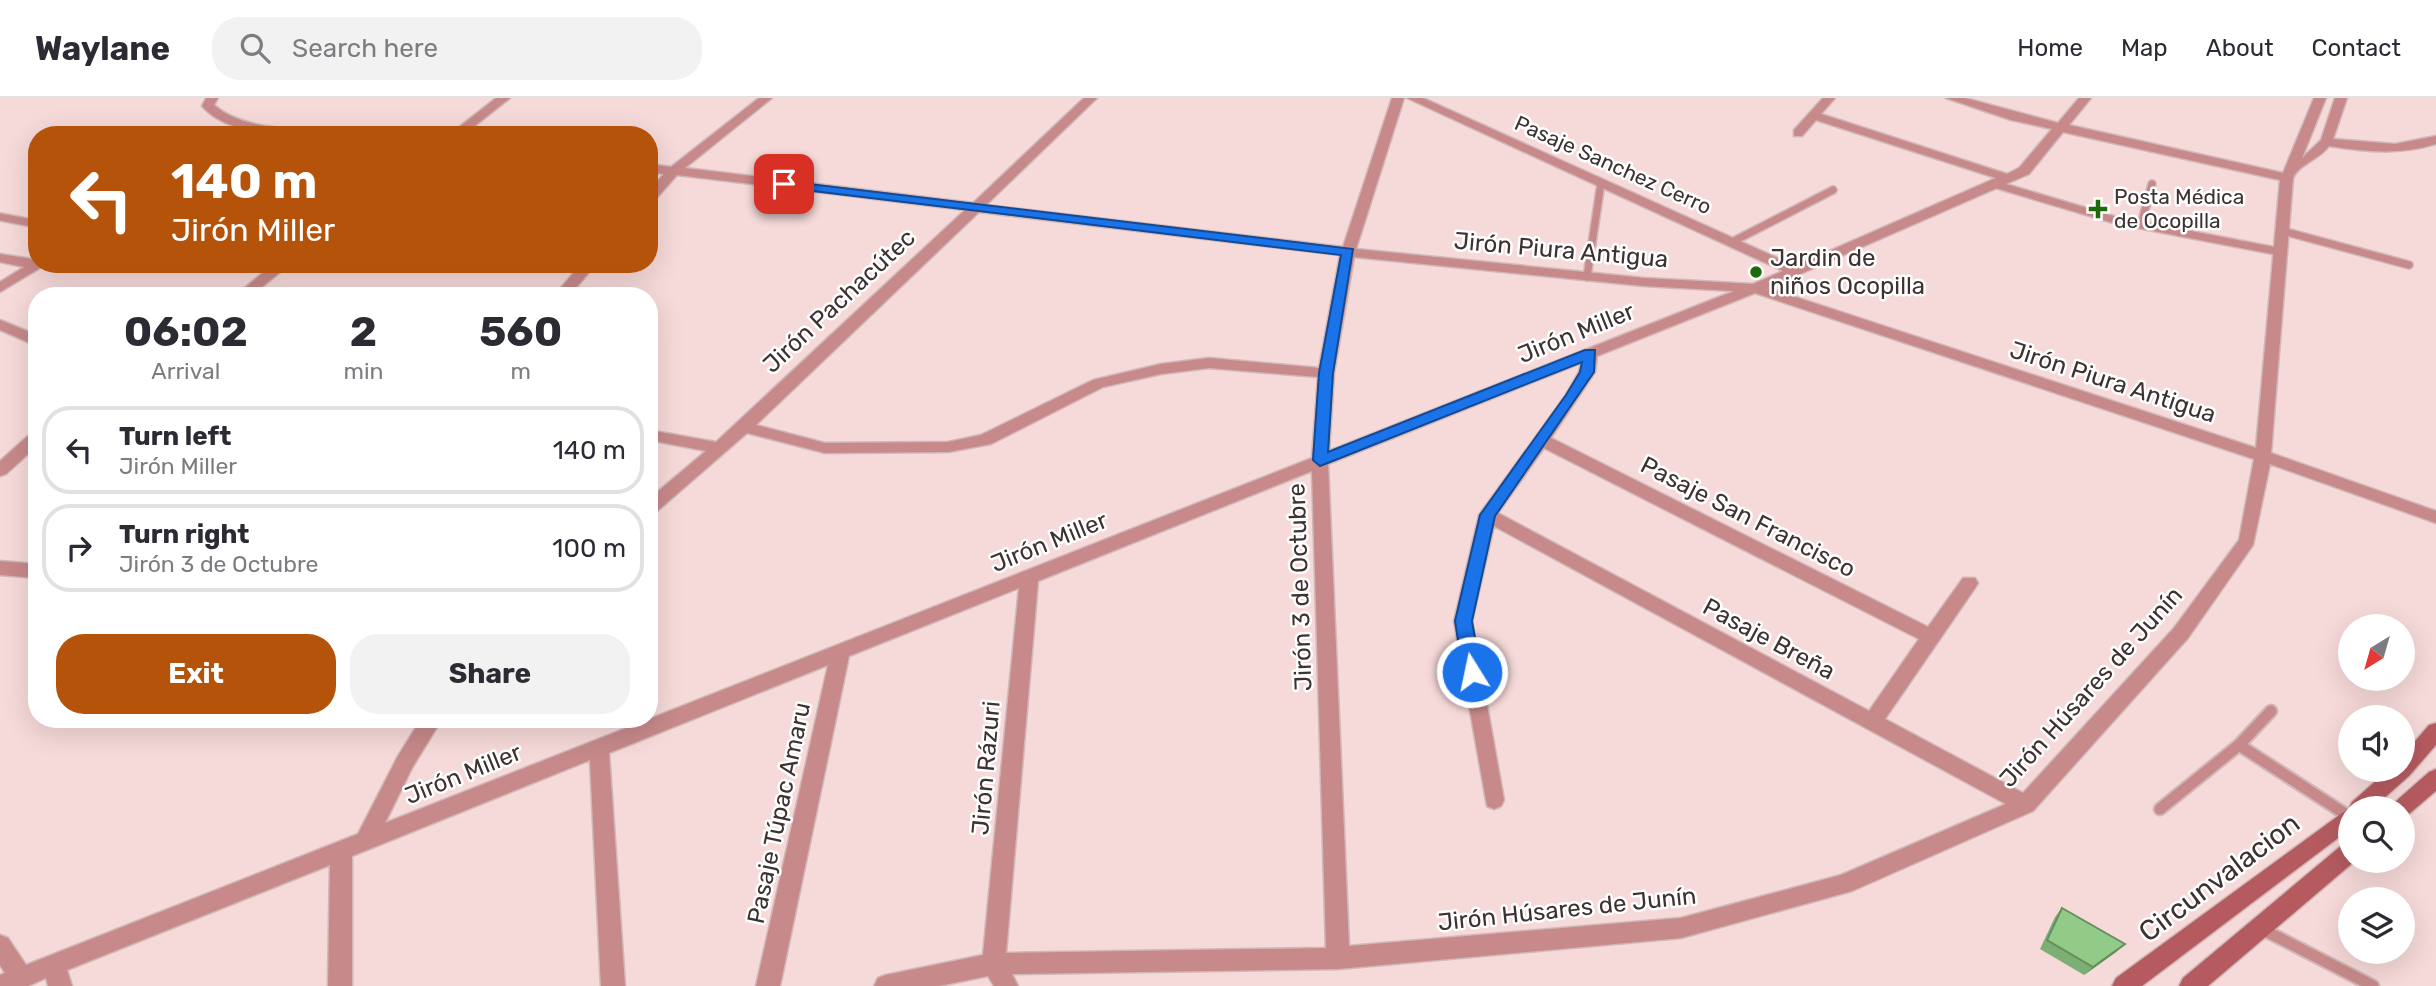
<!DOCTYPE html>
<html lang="en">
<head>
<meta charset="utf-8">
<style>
	:root { --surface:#fff; --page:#f2f2f3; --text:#2b2b33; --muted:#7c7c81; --line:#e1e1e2; --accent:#b45309 }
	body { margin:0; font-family:Rubik,sans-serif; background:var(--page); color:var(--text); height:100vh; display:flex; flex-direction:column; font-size:26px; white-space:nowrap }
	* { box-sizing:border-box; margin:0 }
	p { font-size:23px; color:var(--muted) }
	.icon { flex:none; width:38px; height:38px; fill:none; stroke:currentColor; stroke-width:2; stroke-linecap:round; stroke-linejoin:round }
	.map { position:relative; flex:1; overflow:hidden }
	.panel { position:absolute; left:28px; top:189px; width:630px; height:441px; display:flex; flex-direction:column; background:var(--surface); border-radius:28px; box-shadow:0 7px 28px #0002 }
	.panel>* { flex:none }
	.banner { position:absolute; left:28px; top:28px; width:630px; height:147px; border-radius:28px; box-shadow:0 7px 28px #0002; background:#b45309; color:#fff; overflow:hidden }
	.needle { width:46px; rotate:217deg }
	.controls { position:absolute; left:2338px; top:516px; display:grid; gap:14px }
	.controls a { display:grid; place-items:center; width:77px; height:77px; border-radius:50%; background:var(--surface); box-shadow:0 7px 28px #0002; font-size:35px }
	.pin { position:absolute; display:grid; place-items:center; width:60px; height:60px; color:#fff; margin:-30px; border-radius:14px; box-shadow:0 4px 10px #0006 }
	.me { position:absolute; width:77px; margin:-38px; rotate:350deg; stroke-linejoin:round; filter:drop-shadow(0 0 5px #0008) }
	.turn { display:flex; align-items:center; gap:24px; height:147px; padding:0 28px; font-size:32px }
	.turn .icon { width:91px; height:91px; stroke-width:2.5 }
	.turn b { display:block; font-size:49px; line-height:60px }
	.eta { display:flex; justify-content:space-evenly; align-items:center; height:119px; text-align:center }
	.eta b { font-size:42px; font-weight:700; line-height:49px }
	.primary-button { display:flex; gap:14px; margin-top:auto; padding:14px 28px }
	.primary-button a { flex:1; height:80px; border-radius:28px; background:var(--accent); color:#fff; font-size:28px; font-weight:700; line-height:80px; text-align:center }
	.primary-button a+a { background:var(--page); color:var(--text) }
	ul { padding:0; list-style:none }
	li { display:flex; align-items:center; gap:21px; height:88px; margin:0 14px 10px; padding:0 14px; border:4px solid var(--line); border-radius:28px }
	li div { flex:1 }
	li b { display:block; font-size:26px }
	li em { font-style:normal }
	header { display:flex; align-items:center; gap:42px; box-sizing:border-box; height:98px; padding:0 35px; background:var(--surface); border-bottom:2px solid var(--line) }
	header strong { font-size:33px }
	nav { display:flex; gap:38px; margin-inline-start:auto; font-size:24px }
	.search { width:490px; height:63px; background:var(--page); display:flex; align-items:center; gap:18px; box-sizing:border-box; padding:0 24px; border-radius:28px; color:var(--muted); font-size:26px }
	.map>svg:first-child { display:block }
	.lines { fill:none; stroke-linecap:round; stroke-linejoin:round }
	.lane-far1-casing { stroke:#d1b8b8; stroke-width:10 }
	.lane-casing { stroke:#d1b8b8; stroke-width:15 }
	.street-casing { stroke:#d1b8b8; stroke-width:3 }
	.secondary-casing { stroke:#d1b8b8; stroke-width:3 }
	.lane-far1 { stroke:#c7898a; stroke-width:7 }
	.lane { stroke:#c7898a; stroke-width:11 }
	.street { fill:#c7898a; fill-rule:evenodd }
	.secondary { fill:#b55b60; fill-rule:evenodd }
	.wall { fill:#7daf74 }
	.shaded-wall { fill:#668e5e }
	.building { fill:#91cb87; stroke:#668e5e; stroke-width:2 }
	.route { fill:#1a73e8; stroke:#114b97; stroke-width:2 }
	.poi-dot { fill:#1c6a0a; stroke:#fff; stroke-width:2.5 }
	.labels { text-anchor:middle; stroke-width:5; stroke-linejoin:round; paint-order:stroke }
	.far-street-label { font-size:21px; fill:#3d3232; stroke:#fff }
	.far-poi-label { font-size:21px; fill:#3d3232; stroke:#fff; text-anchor:start }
	.street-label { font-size:24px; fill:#3d3232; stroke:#fff }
	.poi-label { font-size:24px; fill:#3d3232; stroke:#fff; text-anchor:start }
	.near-street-label { font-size:28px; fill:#3d3232; stroke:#fff }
</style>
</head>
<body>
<header>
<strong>Waylane</strong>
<div class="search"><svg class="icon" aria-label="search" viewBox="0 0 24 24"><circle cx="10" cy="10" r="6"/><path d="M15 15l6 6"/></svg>Search here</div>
<nav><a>Home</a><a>Map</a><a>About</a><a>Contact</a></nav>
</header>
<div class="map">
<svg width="2436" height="888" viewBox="0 0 2436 888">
	<rect width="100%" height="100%" fill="#f6d9d9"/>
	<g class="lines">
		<defs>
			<g id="lane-far1">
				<path d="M232,37L244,27"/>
				<path d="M1994,86L2115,122L2281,154"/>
				<path d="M0,119L37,126"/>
				<path d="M2141,127L2152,86"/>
				<path d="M2283,133L2409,167"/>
				<path d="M1732,144L1833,92"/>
				<path d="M1587,179L1601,85"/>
			</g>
			<g id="lane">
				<path d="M2239,647L2350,719"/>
				<path d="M2160,711L2239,647L2271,613"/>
				<path d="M2260,830L2373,888"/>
			</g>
			<g id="street">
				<path d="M206,0H218L214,7C246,35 304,30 344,33L350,37C308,37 232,43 202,8Z"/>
				<path d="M496,0H510L463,37H449Z"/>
				<path d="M759,0H772L685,70L973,105L1084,0H1097L986,107L1343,149L1392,0H1404L1356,151L1644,180L1753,186L1783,173L1407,0H1423L1795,168L1996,80L1816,22L1802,38H1794V32L1823,0H1835L1821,16L2007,76L2019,70L2052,31L2011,22L1946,0H1965L2058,25L2079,0H2091L2069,27L2283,75L2314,0H2326L2302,60L2321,42L2335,0H2347L2333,41L2395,46L2436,38V46C2400,57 2366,54 2329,48C2319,62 2299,66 2293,80L2271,355L2436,413V425L2270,366L2253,447L2188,540L2033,713L1852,793L1681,840L1338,871L1012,876L1018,888H994L988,878L939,888H874L878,880L886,877L983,857L1019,490L849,558L780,888H756L828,567L609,655L625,888H601L590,662L352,758V888H328L330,767L67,872L72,888H48L46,880L28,888H0V877L5,875L0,867V837L8,840L26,867L358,736L398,658L421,621H442L412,670L385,725L1312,360L1318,279L1209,270L1161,276L1103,289L991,346L948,354L825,355L747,335L655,415L649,417V401L706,353L649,342V332L716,344L965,112L677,77L654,103L649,104V92L664,76L649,74V66L671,69ZM2063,34L2280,82L2256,350L1768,190L2029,76ZM979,114L1340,157L1319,270L1209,260L1161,266L1093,282L981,337L948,344L825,345L756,327ZM1354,159L1644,188L1734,193L1329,353L1334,275ZM1755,195L2254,361L2239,442L2174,530L2023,695L1885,621L1975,490L1978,485L1975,480H1963L1928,529L1551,340L1595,274L1597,258ZM1581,265L1579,274L1566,297L1479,417L1454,523L1487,708L1494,711L1501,708L1504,702L1472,523L1494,428L2006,706L1841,777L1681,820L1349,848L1328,366ZM1544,350L1919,541L1869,613L1498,415ZM1312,373L1326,850L1006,855L1038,483Z"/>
				<path d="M0,156L32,161L40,170L0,194V184L24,169L0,164Z"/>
				<path d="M234,166H290L251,198H235L265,173L241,170Z"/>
				<path d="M581,166H596L569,198H554Z"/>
				<path d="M0,222L37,237V248L0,232Z"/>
				<path d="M37,334V348L6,376L0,378V363L31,335Z"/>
				<path d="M0,463L37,466V480L0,477Z"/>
			</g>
			<g id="secondary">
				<path d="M2436,625V647L2409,678L2373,710H2350V731L2142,888H2112L2116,880L2349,710L2352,704L2388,672H2403V657L2429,627Z"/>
				<path d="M2436,671V693L2409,716L2403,719V710H2392L2395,704L2429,674Z"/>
				<path d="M2350,745V763H2355L2208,888H2179L2183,880L2342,747Z"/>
			</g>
		</defs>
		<use href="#lane-far1" class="lane-far1-casing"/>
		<use href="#lane" class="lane-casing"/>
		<use href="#street" class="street-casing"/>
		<use href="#secondary" class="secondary-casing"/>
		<use href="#lane-far1" class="lane-far1"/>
		<use href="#lane" class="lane"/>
		<use href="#street" class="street"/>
		<use href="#secondary" class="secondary"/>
	</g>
	<path class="wall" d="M2062,810L2116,854L2084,877L2040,851L2055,819Z"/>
	<path class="shaded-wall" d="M2125,846L2116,854L2084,877L2093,869Z"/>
	<path class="building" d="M2062,810L2125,846L2093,869L2047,842Z"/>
	<path class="route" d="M784,83L1353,151L1333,275L1328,354L1585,252H1595L1594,274L1495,418L1472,523L1481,574L1478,579L1472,581L1463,574L1455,523L1480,417L1566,297L1580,274L1582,264L1320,368L1313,362L1319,275L1341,157L780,89V84Z"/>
	<g class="poi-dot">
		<path d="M2094.5 100.5h7v7h7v7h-7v7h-7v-7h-7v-7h7z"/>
		<circle cx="1756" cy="174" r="7"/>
	</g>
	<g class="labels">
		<g class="far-street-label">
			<text transform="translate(1613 67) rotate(24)" y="7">Pasaje Sanchez Cerro</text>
		</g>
		<g class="far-poi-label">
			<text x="2114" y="106">Posta Médica<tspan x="2114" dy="24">de Ocopilla</tspan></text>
		</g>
		<g class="street-label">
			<text transform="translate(1561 152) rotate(5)" y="8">Jirón Piura Antigua</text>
			<text transform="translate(839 203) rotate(-43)" y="8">Jirón Pachacútec</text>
			<text transform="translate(1576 235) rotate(-22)" y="8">Jirón Miller</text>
			<text transform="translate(2113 284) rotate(18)" y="8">Jirón Piura Antigua</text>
			<text transform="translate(1748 419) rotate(27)" y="8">Pasaje San Francisco</text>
			<text transform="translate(1049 444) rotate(-22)" y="8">Jirón Miller</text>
			<text transform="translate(1300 489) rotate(-92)" y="8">Jirón 3 de Octubre</text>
			<text transform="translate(1769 541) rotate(28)" y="8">Pasaje Breña</text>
			<text transform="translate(2091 589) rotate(-48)" y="8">Jirón Húsares de Junín</text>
			<text transform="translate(986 670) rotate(-85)" y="8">Jirón Rázuri</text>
			<text transform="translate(463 676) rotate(-22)" y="8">Jirón Miller</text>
			<text transform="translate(779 715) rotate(-78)" y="8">Pasaje Túpac Amaru</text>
			<text transform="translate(1567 811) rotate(-6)" y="8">Jirón Húsares de Junín</text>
		</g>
		<g class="poi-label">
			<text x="1770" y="168">Jardin de<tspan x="1770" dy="28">niños Ocopilla</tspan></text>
		</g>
		<g class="near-street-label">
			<text transform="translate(2219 779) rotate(-37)" y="10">Circunvalacion</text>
		</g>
	</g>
</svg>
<div class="controls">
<a><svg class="needle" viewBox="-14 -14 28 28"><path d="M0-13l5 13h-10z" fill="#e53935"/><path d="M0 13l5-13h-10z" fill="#7c7c81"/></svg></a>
<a><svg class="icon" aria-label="sound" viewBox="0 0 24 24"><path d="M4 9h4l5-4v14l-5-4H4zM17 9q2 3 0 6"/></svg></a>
<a><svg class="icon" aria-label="search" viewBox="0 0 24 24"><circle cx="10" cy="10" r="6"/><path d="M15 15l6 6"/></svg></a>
<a><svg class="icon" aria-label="layers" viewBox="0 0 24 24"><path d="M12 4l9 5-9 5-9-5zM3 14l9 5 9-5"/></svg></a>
</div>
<div class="pin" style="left:784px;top:86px;background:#d93025"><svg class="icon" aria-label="arrive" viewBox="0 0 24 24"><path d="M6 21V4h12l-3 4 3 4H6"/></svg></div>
<svg class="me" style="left:1472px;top:574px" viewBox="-20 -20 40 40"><circle r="17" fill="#1a73e8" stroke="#fff" stroke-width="3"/><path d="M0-11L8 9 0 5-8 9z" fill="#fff"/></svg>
<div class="banner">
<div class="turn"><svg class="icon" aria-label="left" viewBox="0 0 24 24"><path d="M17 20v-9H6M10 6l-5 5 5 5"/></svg><div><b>140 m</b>Jirón Miller</div></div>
</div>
<section class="panel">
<div class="eta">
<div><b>06:02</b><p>Arrival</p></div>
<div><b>2</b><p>min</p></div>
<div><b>560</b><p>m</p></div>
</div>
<ul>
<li><svg class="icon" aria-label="left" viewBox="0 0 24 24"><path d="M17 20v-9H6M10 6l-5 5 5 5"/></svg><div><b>Turn left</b><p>Jirón Miller</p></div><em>140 m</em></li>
<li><svg class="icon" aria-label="right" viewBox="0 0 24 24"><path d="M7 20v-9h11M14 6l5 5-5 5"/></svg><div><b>Turn right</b><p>Jirón 3 de Octubre</p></div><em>100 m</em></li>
</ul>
<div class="primary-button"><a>Exit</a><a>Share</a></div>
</section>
</div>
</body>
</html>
